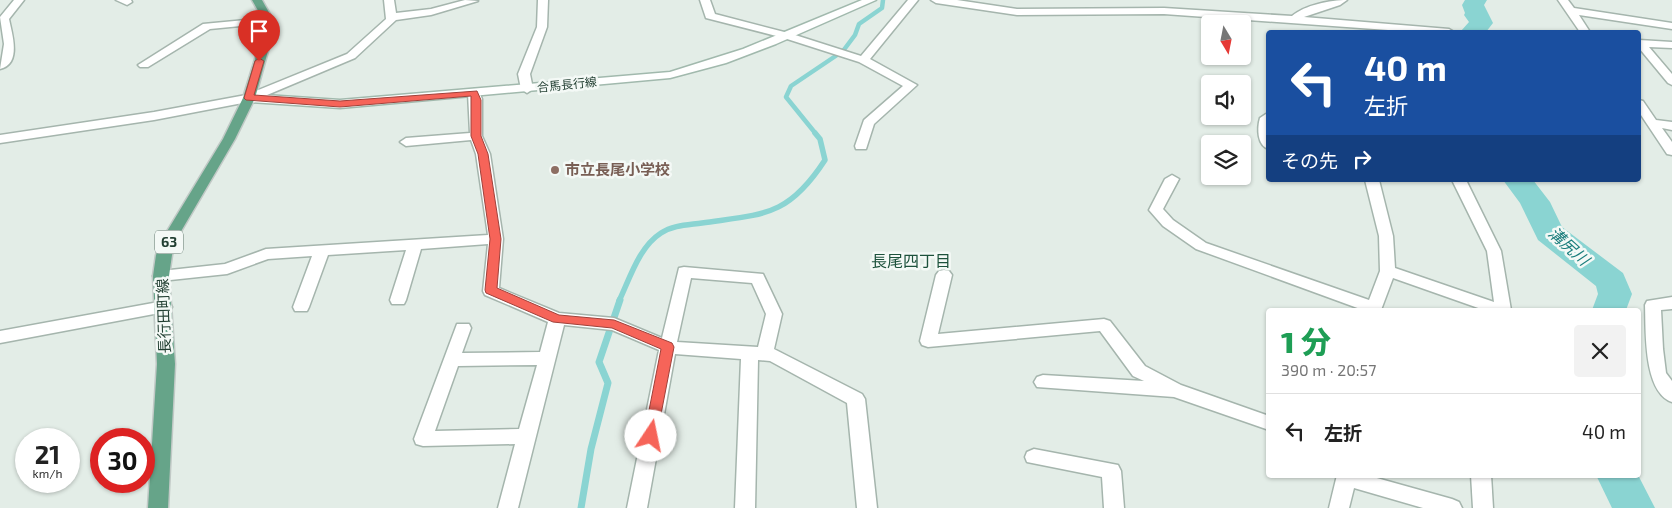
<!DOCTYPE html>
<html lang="ja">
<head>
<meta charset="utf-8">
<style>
	:root { --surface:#fff; --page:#f2f2f2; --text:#222; --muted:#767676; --line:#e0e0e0 }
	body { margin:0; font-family:"Exo 2","Noto Sans JP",sans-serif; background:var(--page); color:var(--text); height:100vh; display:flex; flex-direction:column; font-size:19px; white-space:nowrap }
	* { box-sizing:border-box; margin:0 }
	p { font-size:16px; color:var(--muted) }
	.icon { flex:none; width:28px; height:28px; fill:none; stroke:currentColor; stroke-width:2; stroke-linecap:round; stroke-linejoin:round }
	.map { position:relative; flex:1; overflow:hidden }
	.side { position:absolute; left:1266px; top:308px; width:375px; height:170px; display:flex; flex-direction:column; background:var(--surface); border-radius:5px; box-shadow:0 1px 4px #0004 }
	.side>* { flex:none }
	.banner { position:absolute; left:1266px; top:30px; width:375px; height:152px; border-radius:5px; box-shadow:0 1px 4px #0004; background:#1a4fa0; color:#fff; overflow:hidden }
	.needle { width:32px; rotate:170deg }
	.buttons { position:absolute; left:1201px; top:15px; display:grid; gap:10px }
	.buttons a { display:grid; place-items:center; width:50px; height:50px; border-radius:5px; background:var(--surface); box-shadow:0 1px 4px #0004; font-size:25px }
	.speed { position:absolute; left:15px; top:428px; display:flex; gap:10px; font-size:25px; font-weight:700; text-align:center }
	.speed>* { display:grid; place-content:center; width:65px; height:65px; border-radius:50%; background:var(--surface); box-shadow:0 1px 4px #0004; line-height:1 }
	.speed small { font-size:12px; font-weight:400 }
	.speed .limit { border:8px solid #d22; background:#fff; color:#111 }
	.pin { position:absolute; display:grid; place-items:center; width:42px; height:42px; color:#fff; margin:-51px -21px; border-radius:50% 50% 50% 0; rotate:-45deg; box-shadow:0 0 5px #0007 }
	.pin .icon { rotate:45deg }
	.me { position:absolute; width:55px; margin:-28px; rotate:11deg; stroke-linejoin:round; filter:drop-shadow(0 0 4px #0008) }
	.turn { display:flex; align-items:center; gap:18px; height:105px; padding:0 15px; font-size:22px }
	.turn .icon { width:65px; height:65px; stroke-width:2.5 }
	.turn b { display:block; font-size:35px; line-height:42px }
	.then { display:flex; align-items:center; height:48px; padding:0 15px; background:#0003; gap:10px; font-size:19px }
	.round { display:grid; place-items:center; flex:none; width:52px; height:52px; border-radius:5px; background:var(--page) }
	.overview { display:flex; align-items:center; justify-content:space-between; height:85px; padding:0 15px }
	h1 { font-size:30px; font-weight:800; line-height:38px; color:#1e9e55 }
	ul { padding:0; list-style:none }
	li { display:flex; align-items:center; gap:15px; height:75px; padding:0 15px; border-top:1px solid var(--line) }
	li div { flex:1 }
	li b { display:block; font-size:19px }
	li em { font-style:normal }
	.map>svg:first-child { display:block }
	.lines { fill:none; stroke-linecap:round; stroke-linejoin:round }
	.stream-far2 { stroke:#8ad4d2; stroke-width:4.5 }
	.stream-far1 { stroke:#8ad4d2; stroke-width:5.5 }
	.stream { stroke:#8ad4d2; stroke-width:7 }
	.river { fill:#8ad4d2; fill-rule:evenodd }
	.street-casing { stroke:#a5b5ad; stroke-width:3 }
	.secondary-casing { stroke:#a1b9ad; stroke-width:3 }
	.primary-casing { stroke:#c1c9c6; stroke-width:3 }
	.street { fill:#fff; fill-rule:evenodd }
	.secondary { fill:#fff; fill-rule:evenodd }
	.primary { fill:#66a489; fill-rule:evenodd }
	.route { fill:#f66459; stroke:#a0413a }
	.education-dot { fill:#8d6e63; stroke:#f4f9f6; stroke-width:2 }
	.labels { text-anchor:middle; stroke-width:5; stroke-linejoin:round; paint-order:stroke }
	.far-street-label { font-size:12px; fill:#223f32; stroke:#f4f9f6 }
	.shield { fill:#f4f9f6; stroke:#61776d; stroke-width:1 }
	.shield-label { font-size:14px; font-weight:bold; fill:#223f32 }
	.education-label { font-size:15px; font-weight:bold; fill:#785e54; stroke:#f4f9f6; text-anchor:start }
	.street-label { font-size:15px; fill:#223f32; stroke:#f4f9f6 }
	.water-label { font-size:16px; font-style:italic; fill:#1a7d7c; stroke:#f4f9f6 }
	.neighbourhood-label { font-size:16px; fill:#1d523c; stroke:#f4f9f6 }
</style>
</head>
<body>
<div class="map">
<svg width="1672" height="508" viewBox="0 0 1672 508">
	<rect width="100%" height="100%" fill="#e3ede7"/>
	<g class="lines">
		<path class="stream-far2" d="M816,134L786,97L791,86L843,51L855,35L859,24L882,8L883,0"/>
		<path class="stream-far1" d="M619,301C630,278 639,247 661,233C673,225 688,225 702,223C764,214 788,217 825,160L820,139L815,133"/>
		<path class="stream" d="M581,508L591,449L608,383L599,362L620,300"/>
		<g class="river">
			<path d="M1465,0H1487L1484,5L1493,23L1486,32L1461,31L1469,22L1464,15L1465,13L1462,5Z"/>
			<path d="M1503,180H1533L1550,202L1562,227L1623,273L1632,294L1626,310H1592L1598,294L1596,286L1538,240L1520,203Z"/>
			<path d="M1596,475H1638L1655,508H1612Z"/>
		</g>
		<defs>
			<g id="street">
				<path d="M14,0H24L9,19C12,34 22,64 0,69L4,44L0,17Z"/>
				<path d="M116,0H131L132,2L127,5Z"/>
				<path d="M384,0H394L396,13L431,9L465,0L478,1L431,15L396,20L355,58L253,101L154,120L0,143V135L154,112L246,95L347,54L386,19Z"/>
				<path d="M538,0H548L547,27L530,74L533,89L527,93L521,89L518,74L537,27Z"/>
				<path d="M700,0H710L715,14L792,34L861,56L908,0H918L870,59L917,85L874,124L866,149H856L855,146L864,120L903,86L859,62L784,38L706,18Z"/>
				<path d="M931,0H957L1017,9L1164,8L1292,16C1305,5 1330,0 1347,0L1340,5L1304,17L1449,29L1454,32H1416L1164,14L1017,15L936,3Z"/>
				<path d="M1558,0H1568L1574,8L1672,23V29L1579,15L1590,32H1580Z"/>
				<path d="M267,18L271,19V23L210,29L148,67H140L138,65L203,24Z"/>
				<path d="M1639,40L1672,42V48L1649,47L1672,74V85L1668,83L1639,48Z"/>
				<path d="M474,89L478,90L482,99V136L490,154L503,239L499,288L559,313L614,318L662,338L679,268L684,267L763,274L782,314L774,349L862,394L865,399L877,508H857L847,403L770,361L758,360L755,508H735L741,359L675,354L647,508H627L659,350L612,330L564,325L518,508H498L515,444L423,446L416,444L414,439L457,324H469L471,328L462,353L540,352L548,322L485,295L483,291L488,244L421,249L406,300L404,304H392L390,300L406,250L328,255L309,307L307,311H295L293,307L312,256L268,259L227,274L161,281L156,280L153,276L156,272L161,271L225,264L266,249L488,235L476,154L471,140L406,146L400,142L406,138L470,133L468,93ZM691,278L752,283L766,314L758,347L677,342ZM537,365L519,429L435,431L458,366Z"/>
				<path d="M1639,100L1643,101L1656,120L1672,122V130L1662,128L1672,142V155L1667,154L1639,112Z"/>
				<path d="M1266,114L1269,115V149C1257,146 1257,128 1260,118Z"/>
				<path d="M1172,175L1179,179L1163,209L1173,220L1206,243L1369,300L1380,271L1379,236L1365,180H1379L1393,236L1395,268L1494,302L1487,251L1452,180H1466L1501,251L1511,310H1484L1393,278L1381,310H1363L1196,249L1163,226L1149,210L1165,179Z"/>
				<path d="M944,270L949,271L952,275L938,334L1104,319L1110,321L1145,366L1181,385L1269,416V430L1174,397L1037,387L1034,382L1037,377L1043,375L1144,381L1133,376L1100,331L928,347L922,345L920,341L936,275L939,271Z"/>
				<path d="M1672,297V309L1661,310L1663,349L1666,373L1672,381V402C1643,392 1646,330 1645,305L1647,301Z"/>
				<path d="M164,301L170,303L172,307L170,311L0,343V331Z"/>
				<path d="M1034,449L1118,465L1121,471L1124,508H1104L1102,477L1027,462L1025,457L1027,452Z"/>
				<path d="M1337,475H1366L1452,499L1459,502L1462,508H1423L1354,488L1349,508H1329Z"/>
				<path d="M1471,475H1491L1493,508H1473Z"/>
			</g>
			<path id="secondary" d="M862,0H876L776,44L726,63L670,78L340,108L249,102L243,98L249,94L340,100L670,72L743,49Z"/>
			<path id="primary" d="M252,0H262L271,16L273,33L255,98L235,139L180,233L172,255L169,276L175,364L168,508H148L157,364L153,276L156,255L166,233L223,139L243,98L263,33L261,16Z"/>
		</defs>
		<use href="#street" class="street-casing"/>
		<use href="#secondary" class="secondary-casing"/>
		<use href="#primary" class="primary-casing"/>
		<use href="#street" class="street"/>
		<use href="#secondary" class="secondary"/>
		<use href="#primary" class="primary"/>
	</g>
	<path class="route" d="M259,58L264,61L254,95L340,101L477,91L481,100V136L488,154L501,239L497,288L559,315L614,320L672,343L674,347L656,440H646L644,436L661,349L612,328L553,322L486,293L485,290L490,239L478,154L471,136V96L340,107L246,100L244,98L255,61Z"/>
	<circle class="education-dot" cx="555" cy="170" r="5"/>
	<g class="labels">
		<g class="far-street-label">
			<text transform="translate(567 85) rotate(-6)" y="4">合馬長行線</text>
		</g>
		<rect class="shield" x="155" y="230.5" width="28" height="23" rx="4"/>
		<g class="shield-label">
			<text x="169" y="247">63</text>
		</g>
		<g class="education-label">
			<text x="565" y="175">市立長尾小学校</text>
		</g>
		<g class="street-label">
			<text transform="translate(164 316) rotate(-92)" y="5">長行田町線</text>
		</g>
		<g class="water-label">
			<text transform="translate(1569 246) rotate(42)" y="6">溝尻川</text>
		</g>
		<g class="neighbourhood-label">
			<text x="911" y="267">長尾四丁目</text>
		</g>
	</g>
</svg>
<div class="buttons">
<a><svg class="needle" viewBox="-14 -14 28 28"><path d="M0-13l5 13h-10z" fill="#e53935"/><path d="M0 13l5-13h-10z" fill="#767676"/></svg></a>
<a><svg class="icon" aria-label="sound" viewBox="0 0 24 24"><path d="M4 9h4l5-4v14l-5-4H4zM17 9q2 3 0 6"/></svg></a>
<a><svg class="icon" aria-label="layers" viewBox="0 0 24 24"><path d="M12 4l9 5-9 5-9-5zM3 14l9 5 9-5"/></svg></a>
</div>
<div class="speed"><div>21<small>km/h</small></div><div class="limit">30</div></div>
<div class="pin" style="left:259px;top:61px;background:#d93025"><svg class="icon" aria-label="arrive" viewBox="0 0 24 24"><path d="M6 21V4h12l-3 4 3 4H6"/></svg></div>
<svg class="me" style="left:651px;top:436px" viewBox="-20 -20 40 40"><circle r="19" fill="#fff"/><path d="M0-13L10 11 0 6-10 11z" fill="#f66459"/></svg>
<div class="banner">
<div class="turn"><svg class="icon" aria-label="left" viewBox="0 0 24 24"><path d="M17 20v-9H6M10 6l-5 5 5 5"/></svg><div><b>40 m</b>左折</div></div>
<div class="then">その先<svg class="icon" aria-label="right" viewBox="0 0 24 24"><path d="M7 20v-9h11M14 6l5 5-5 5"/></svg></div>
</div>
<section class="side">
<div class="overview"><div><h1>1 分</h1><p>390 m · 20:57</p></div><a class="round"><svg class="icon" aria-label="close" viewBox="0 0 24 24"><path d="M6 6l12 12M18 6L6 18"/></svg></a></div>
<ul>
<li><svg class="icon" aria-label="left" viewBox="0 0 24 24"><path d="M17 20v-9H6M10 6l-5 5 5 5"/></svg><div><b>左折</b></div><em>40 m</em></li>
</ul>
</section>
</div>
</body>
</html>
